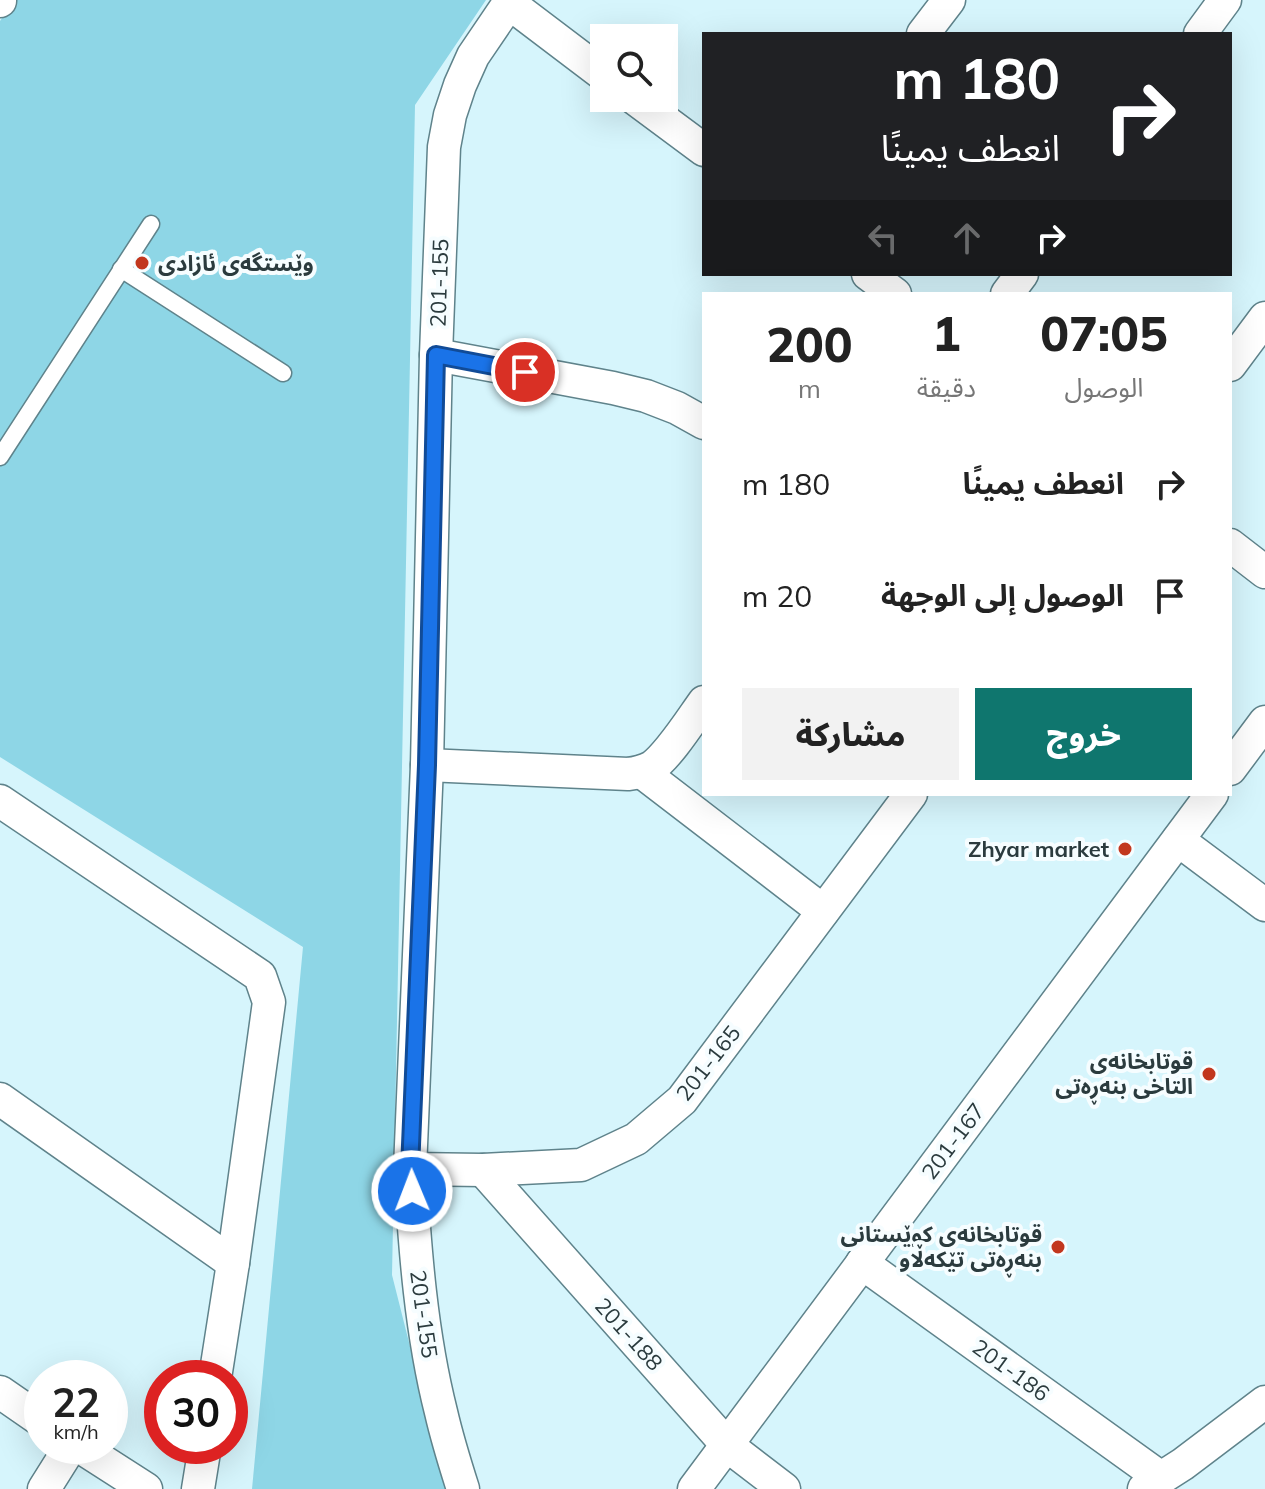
<!DOCTYPE html>
<html lang="ar">
<head>
<meta charset="utf-8">
<style>
	:root { --surface:#fff; --page:#f2f2f2; --text:#222; --muted:#767676; --accent:#0f766e }
	body { margin:0; font-family:Mulish,"Noto Sans Arabic",sans-serif; background:var(--page); color:var(--text); direction:rtl; height:100vh; display:flex; flex-direction:column; font-size:30px; white-space:nowrap }
	* { box-sizing:border-box; margin:0 }
	p { font-size:26px; color:var(--muted) }
	.icon { flex:none; width:44px; height:44px; fill:none; stroke:currentColor; stroke-width:2; stroke-linecap:round; stroke-linejoin:round }
	.map { position:relative; flex:1; overflow:hidden; direction:ltr }
	.sheet { position:absolute; left:702px; top:292px; width:530px; height:504px; display:flex; flex-direction:column; background:var(--surface); border-radius:0px; box-shadow:0 8px 32px #0002; direction:rtl }
	.sheet>* { flex:none }
	.hud { position:absolute; left:702px; top:32px; width:530px; height:244px; border-radius:0px; box-shadow:0 8px 32px #0002; direction:rtl; background:#202124; color:#fff; overflow:hidden }
	.buttons { position:absolute; left:590px; top:24px; display:grid; gap:16px }
	.buttons a { display:grid; place-items:center; width:88px; height:88px; border-radius:0px; background:var(--surface); box-shadow:0 8px 32px #0002; font-size:40px }
	.speed { position:absolute; left:24px; top:1360px; display:flex; gap:16px; font-size:40px; font-weight:700; text-align:center }
	.speed>* { display:grid; place-content:center; width:104px; height:104px; border-radius:50%; background:var(--surface); box-shadow:0 8px 32px #0002; line-height:1 }
	.speed small { font-size:20px; font-weight:400 }
	.speed .limit { border:12px solid #d22; background:#fff; color:#111 }
	.pin { position:absolute; display:grid; place-items:center; width:68px; height:68px; color:#fff; margin:-34px; border:4px solid #fff; border-radius:50%; box-shadow:0 2px 8px #0007 }
	.me { position:absolute; width:88px; margin:-44px; rotate:359deg; stroke-linejoin:round; filter:drop-shadow(0 0 6px #0008) }
	.turn { display:flex; align-items:center; gap:28px; height:168px; padding:0 40px; font-size:36px }
	.turn .icon { width:104px; height:104px; stroke-width:2.5 }
	.turn b { display:block; font-size:56px; line-height:68px }
	.lanes { display:flex; align-items:center; height:76px; padding:0 40px; background:#0003; justify-content:center; gap:40px; direction:ltr }
	.lanes .off { opacity:.35 }
	.eta { display:flex; justify-content:space-evenly; align-items:center; height:136px; text-align:center }
	.eta b { font-size:48px; font-weight:800; line-height:56px }
	.primary-button { display:flex; gap:16px; margin-top:auto; padding:16px 40px }
	.primary-button a { flex:1; height:92px; border-radius:0px; background:var(--accent); color:#fff; font-size:32px; font-weight:800; line-height:92px; text-align:center }
	.primary-button a+a { background:var(--page); color:var(--text) }
	ul { padding:0; list-style:none }
	li { display:flex; align-items:center; gap:24px; height:112px; padding:0 40px }
	li div { flex:1 }
	li b { display:block; font-size:30px }
	li em { font-style:normal }
	.map>svg:first-child { display:block }
	.green { fill:#8ed6e6 }
	.lines { fill:none; stroke-linecap:round; stroke-linejoin:round }
	.lane-casing { stroke:#5f838b; stroke-width:19 }
	.street-casing { stroke:#5f838b; stroke-width:35 }
	.lane { stroke:#fff; stroke-width:16 }
	.street { stroke:#fff; stroke-width:32 }
	.route-casing { stroke:#114b97; stroke-width:20 }
	.route { stroke:#1a73e8; stroke-width:14 }
	.poi-dot { fill:#c2371e; stroke:#f6fdff; stroke-width:3 }
	.labels { text-anchor:middle; stroke-width:8; stroke-linejoin:round; paint-order:stroke }
	.poi-label { font-size:22px; font-weight:bold; fill:#2b3b3e; stroke:#f6fdff; text-anchor:end }
	.street-label { font-size:22px; fill:#2b3b3e; stroke:#f6fdff }
</style>
</head>
<body>
<div class="map">
<svg width="1265" height="1489" viewBox="0 0 1265 1489">
	<rect width="100%" height="100%" fill="#d6f5fc"/>
	<path class="green" d="M14,0H486L415,105L392,1275L446,1489H252L303,947L0,757V21Z"/>
	<g class="lines">
		<defs>
			<g id="lane">
				<path d="M121,269L283,373"/>
				<path d="M0,457L151,224"/>
			</g>
			<g id="street">
				<path d="M0,1V0"/>
				<path d="M509,3L604,75"/>
				<path d="M923,34L949,0"/>
				<path d="M1200,34L1225,0"/>
				<path d="M634,98L704,150"/>
				<path d="M868,274L895,294"/>
				<path d="M1007,294L1022,274"/>
				<path d="M436,355L613,388L646,396L677,408L704,423"/>
				<path d="M1230,365L1265,318"/>
				<path d="M1230,545L1265,572"/>
				<path d="M427,765L628,774C637,773 644,771 652,767C669,755 691,720 704,702"/>
				<path d="M1230,769L1265,722"/>
				<path d="M642,772L823,911"/>
				<path d="M0,801L260,976L269,1002L233,1263L215,1378"/>
				<path d="M1178,840L1265,905"/>
				<path d="M0,1099L233,1263"/>
				<path d="M410,1169L483,1170L581,1165L636,1139L682,1100L911,794"/>
				<path d="M483,1170L728,1446L784,1489"/>
				<path d="M862,1263L1161,1478"/>
				<path d="M0,1392L42,1421"/>
				<path d="M79,1446L146,1489"/>
				<path d="M44,1489L71,1446"/>
				<path d="M198,1489L205,1446"/>
				<path d="M463,1489C455,1464 447,1438 441,1412C421,1333 415,1250 410,1169L427,765L436,355L444,147L450,115L460,85L473,56L511,0"/>
				<path d="M694,1489L1212,794"/>
				<path d="M1144,1489L1183,1464L1265,1402"/>
			</g>
		</defs>
		<use href="#lane" class="lane-casing"/>
		<use href="#street" class="street-casing"/>
		<use href="#lane" class="lane"/>
		<use href="#street" class="street"/>
	</g>
	<g class="lines">
		<defs>
			<path id="route" d="M412,1191L410,1169L427,765L436,355L525,372"/>
		</defs>
		<use href="#route" class="route-casing"/>
		<use href="#route" class="route"/>
	</g>
	<g class="poi-dot">
		<circle cx="142" cy="263" r="8"/>
		<circle cx="1125" cy="849" r="8"/>
		<circle cx="1209" cy="1074" r="8"/>
		<circle cx="1058" cy="1247" r="8"/>
	</g>
	<g class="labels">
		<g class="poi-label">
			<text x="158" y="271" text-anchor="start">وێستگەی ئازادی</text>
			<text x="1109" y="857">Zhyar market</text>
			<text x="1193" y="1069">قوتابخانەی<tspan x="1193" dy="25">التاخی بنەڕەتی</tspan></text>
			<text x="1042" y="1242">قوتابخانەی کوێستانی<tspan x="1042" dy="25">بنەڕەتی تێکەڵاو</tspan></text>
		</g>
		<g class="street-label">
			<text transform="translate(439 283) rotate(-88)" y="8">201-155</text>
			<text transform="translate(708 1063) rotate(-52)" y="8">201-165</text>
			<text transform="translate(953 1141) rotate(-53)" y="8">201-167</text>
			<text transform="translate(424 1314) rotate(82)" y="8">201-155</text>
			<text transform="translate(629 1334) rotate(48)" y="8">201-188</text>
			<text transform="translate(1011 1370) rotate(36)" y="8">201-186</text>
		</g>
	</g>
</svg>
<div class="buttons">
<a><svg class="icon" aria-label="search" viewBox="0 0 24 24"><circle cx="10" cy="10" r="6"/><path d="M15 15l6 6"/></svg></a>
</div>
<div class="speed"><div>22<small>km/h</small></div><div class="limit">30</div></div>
<div class="pin" style="left:525px;top:372px;background:#d93025"><svg class="icon" aria-label="arrive" viewBox="0 0 24 24"><path d="M6 21V4h12l-3 4 3 4H6"/></svg></div>
<svg class="me" style="left:412px;top:1191px" viewBox="-20 -20 40 40"><circle r="17" fill="#1a73e8" stroke="#fff" stroke-width="3"/><path d="M0-11L8 9 0 5-8 9z" fill="#fff"/></svg>
<div class="hud">
<div class="turn"><svg class="icon" aria-label="right" viewBox="0 0 24 24"><path d="M7 20v-9h11M14 6l5 5-5 5"/></svg><div><b>180 m</b>انعطف يمينًا</div></div>
<div class="lanes"><svg class="icon off" aria-label="left" viewBox="0 0 24 24"><path d="M17 20v-9H6M10 6l-5 5 5 5"/></svg><svg class="icon off" aria-label="ahead" viewBox="0 0 24 24"><path d="M12 20V5M6 11l6-6 6 6"/></svg><svg class="icon" aria-label="right" viewBox="0 0 24 24"><path d="M7 20v-9h11M14 6l5 5-5 5"/></svg></div>
</div>
<section class="sheet">
<div class="eta">
<div><b>07:05</b><p>الوصول</p></div>
<div><b>1</b><p>دقيقة</p></div>
<div><b>200</b><p>m</p></div>
</div>
<ul>
<li><svg class="icon" aria-label="right" viewBox="0 0 24 24"><path d="M7 20v-9h11M14 6l5 5-5 5"/></svg><div><b>انعطف يمينًا</b></div><em>180 m</em></li>
<li><svg class="icon" aria-label="arrive" viewBox="0 0 24 24"><path d="M6 21V4h12l-3 4 3 4H6"/></svg><div><b>الوصول إلى الوجهة</b></div><em>20 m</em></li>
</ul>
<div class="primary-button"><a>خروج</a><a>مشاركة</a></div>
</section>
</div>
</body>
</html>
